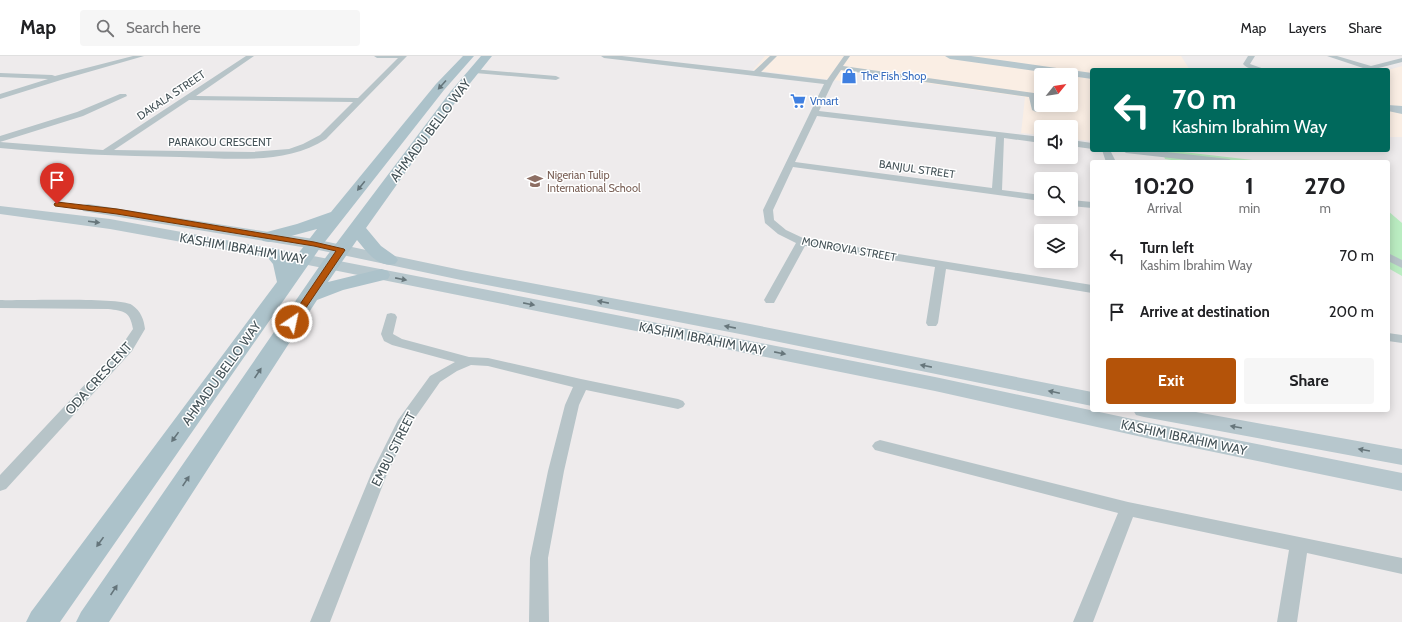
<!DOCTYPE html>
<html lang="en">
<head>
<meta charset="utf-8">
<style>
	:root { --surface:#fff; --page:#f6f6f6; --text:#202124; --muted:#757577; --line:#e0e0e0; --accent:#b45309 }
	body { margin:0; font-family:Cabin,sans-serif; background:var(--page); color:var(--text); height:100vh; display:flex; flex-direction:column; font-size:15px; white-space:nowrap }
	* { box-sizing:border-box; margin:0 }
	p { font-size:13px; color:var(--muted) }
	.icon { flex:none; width:22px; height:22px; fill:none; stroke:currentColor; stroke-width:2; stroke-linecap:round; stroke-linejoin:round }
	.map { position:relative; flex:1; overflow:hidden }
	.details { position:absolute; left:1090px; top:104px; width:300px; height:252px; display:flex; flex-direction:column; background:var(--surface); border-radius:4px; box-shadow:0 2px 10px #0003 }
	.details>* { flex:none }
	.guide { position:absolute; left:1090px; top:12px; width:300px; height:84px; border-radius:4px; box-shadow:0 2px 10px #0003; background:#00695c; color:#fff; overflow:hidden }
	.needle { width:26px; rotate:60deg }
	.tools { position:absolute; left:1034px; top:12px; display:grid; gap:8px }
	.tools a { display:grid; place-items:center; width:44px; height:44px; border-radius:4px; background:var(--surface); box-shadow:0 2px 10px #0003; font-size:20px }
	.pin { position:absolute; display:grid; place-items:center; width:34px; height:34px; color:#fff; margin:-41px -17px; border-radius:50% 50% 50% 0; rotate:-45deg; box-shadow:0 0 4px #0007 }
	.pin .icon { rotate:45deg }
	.me { position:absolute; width:44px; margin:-22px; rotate:34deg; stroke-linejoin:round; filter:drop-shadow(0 0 3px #0008) }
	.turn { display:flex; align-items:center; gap:14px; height:84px; padding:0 16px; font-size:18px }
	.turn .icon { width:52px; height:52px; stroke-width:2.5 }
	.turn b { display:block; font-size:28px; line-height:34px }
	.eta { display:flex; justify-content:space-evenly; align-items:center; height:68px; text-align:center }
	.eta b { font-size:24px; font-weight:800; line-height:28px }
	.action { display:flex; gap:8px; margin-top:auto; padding:8px 16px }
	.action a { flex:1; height:46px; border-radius:4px; background:var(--accent); color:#fff; font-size:16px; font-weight:800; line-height:46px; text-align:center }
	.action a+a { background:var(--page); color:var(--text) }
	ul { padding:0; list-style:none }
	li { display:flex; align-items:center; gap:12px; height:56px; padding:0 16px }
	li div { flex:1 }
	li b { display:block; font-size:15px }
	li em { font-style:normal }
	header { display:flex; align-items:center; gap:24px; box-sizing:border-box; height:56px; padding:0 20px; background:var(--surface); border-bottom:1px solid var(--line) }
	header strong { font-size:19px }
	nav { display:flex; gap:22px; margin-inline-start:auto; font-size:14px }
	.search { width:280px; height:36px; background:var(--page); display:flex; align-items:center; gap:10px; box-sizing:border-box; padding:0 14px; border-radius:4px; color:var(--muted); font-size:15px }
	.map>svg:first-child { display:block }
	.commercial { fill:#faeee4; fill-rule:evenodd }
	.green { fill:#baecc1 }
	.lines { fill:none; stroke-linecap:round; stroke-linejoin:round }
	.street { fill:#b7c4c8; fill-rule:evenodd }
	.secondary { fill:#b7c7cd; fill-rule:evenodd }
	.primary { fill:#acc2ca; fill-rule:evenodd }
	.oneway { fill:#64747a }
	.oneway2 { fill:#67767b }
	.route { fill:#b45309; stroke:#753606 }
	.labels { text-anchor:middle; stroke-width:3; stroke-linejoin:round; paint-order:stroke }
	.far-shop-label { font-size:11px; fill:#366cbe; stroke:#fff; text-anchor:start }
	.far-street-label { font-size:11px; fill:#455358; stroke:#fff }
	.far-education-label { font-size:11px; fill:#785e54; stroke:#fff; text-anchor:start }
	.street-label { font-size:13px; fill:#455358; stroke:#fff }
</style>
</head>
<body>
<header>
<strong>Map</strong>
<div class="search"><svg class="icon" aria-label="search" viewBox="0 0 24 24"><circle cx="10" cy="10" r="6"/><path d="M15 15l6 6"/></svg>Search here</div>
<nav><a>Map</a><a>Layers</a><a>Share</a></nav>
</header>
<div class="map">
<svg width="1402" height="566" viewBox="0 0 1402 566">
	<rect width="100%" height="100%" fill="#eeebec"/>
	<g class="commercial">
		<path d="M765,0H1181L1190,14H1092V85L1071,83V71H1041V79L1021,77L1025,41L847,16L841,25L753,14ZM1041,19H1071V49H1041Z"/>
		<path d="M1402,10V81H1388V14Z"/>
	</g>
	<g class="green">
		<path d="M1162,94H1166L1270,106H1184L1165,103Z"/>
		<path d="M1388,155L1402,167V220L1388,212Z"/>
	</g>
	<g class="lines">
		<g class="street">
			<path d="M133,0H144L64,23L0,43V38L48,23L0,21V17L52,19L55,20Z"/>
			<path d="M246,0H254L196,40L358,42L398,2H377L374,0H407L326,83C284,110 228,102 180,101C120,100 60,98 0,92V86L103,94ZM189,44L353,46L320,79L303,88L289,93L252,96L114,94Z"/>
			<path d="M601,0H622L754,15L770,0H777L761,16L827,24L844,0H850L843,10L1034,37L1038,41L1040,54L1036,56L1032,54L1029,41L841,14L833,26L819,55L1041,81V87L1004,82L1002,134L1041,139V145L793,111L773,154L774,164L786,174L805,183L1092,229V237L946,213L938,267L936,270H928L926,267L935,211L805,190L774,247H766L764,244L796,187L778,178L765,167L763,154L824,28L604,2ZM817,60L996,81L992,132L795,106Z"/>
			<path d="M1248,0H1255L1250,8L1267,14C1258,14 1248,14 1243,8Z"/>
			<path d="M1327,0H1337L1371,10L1402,2V6L1371,14H1359L1363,12Z"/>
			<path d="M472,13L556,20L560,22L556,24L475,17L471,15Z"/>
			<path d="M120,38H126L127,40L83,60L0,86V80L77,56Z"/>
			<path d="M1071,84L1092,87V93L1071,90Z"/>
			<path d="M1102,94H1110L1116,106H1106Z"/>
			<path d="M1122,94H1149L1229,103L1234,106H1206L1126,97Z"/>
			<path d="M1071,144L1092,146V152L1071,150Z"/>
			<path d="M1388,197L1402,204V212L1388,205Z"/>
			<path d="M0,244C22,245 119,241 132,249C141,255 144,264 145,273L132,295L6,433L0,435V419L122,289L133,273C130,255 124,255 108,253L0,252Z"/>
			<path d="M391,257L395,258L397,261L393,278L402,283L469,301L488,302L581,323L678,343L683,345L685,348L683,351L678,353L586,334L579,349L564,415L548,502L549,566H529L530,502L548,415L565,349L573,331L488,310L471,309L457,315L440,326L412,366L387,418L330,566H310L371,418L398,364L430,320L455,306L392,289L384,285L381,278L387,258Z"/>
			<path d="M1388,277L1402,279V287L1388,285Z"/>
			<path d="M880,384L1128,446L1402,502V518L1307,497L1297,566H1277L1289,494L1133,461L1093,566H1073L1118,457L875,394L872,390L875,386Z"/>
		</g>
		<g class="secondary">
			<path d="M945,0H971L1092,17V23L950,3Z"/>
			<path d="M1388,49L1402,50V58L1388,55Z"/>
			<path d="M88,148L314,183L461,214L745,267L1092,336V350L745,279L461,224L314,193L83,155L81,152L83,149Z"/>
			<path d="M0,150L110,163L303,198L935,321L1151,367L1402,417V435L1151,383L935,335L303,208L110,173L0,158Z"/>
			<path d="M1133,354H1185L1402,393V409L1144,361L1136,359Z"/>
		</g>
		<g class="primary">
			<path d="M463,0H474L444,34L320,192L60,566H26L31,556L277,226L273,208L264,197L267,193C279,190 284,197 291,207L317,173L269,186L263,185L260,181L263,177L297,168L331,156L436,28Z"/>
			<path d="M481,0H492L459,41L366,172L381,190L395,200L398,204L395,208C378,212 367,196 357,184L328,226L381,213L388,215L390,219L388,223L343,234L317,244L109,566H76L81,556L323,205L451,35Z"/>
		</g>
	</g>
	<defs><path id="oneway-solid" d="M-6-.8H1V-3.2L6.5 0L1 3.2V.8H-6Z"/></defs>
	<g class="oneway">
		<use href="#oneway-solid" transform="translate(442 29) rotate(132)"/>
		<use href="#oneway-solid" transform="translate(361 130) rotate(129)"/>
		<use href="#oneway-solid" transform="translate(258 317) rotate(-56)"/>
		<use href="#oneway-solid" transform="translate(175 381) rotate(126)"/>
		<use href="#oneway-solid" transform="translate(186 425) rotate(-56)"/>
		<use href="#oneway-solid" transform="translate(100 486) rotate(126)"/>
		<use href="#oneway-solid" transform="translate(114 534) rotate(-56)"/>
	</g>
	<g class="oneway2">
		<use href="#oneway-solid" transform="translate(94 166) rotate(7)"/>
		<use href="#oneway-solid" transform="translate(401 223) rotate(11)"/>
		<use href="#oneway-solid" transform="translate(603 246) rotate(-169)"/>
		<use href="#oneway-solid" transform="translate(529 248) rotate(11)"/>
		<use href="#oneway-solid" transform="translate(730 271) rotate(-169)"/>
		<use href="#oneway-solid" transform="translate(780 297) rotate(11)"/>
		<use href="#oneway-solid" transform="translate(926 310) rotate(-169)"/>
		<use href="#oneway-solid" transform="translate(1054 336) rotate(-168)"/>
		<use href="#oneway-solid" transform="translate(1236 371) rotate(-170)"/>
		<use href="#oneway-solid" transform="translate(1364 394) rotate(-170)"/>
	</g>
	<path class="route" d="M57,146L117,153L314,186L344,193L345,194L295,268H292L288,266L336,195L314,190L117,158L55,150L54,148Z"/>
	<defs>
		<symbol id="shop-bare" viewBox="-9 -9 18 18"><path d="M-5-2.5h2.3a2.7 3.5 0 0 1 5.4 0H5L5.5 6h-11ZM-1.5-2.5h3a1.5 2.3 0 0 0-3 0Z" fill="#3f7fe0" stroke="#fff" stroke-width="2.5" paint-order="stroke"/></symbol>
		<symbol id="supermarket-bare" viewBox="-9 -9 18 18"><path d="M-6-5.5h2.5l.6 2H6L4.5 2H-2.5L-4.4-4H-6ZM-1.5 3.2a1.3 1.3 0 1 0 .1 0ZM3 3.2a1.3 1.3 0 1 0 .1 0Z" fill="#3f7fe0" stroke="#fff" stroke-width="2.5" paint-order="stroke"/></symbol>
		<symbol id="school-bare" viewBox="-9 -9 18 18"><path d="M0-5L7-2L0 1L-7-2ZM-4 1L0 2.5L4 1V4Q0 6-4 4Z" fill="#8d6e63" stroke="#fff" stroke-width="2.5" paint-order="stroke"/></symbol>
	</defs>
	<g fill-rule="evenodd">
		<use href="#shop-bare" x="838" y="9" width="22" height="22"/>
		<use href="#supermarket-bare" x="787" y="34" width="22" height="22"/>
		<use href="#school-bare" x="524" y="114" width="22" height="22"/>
	</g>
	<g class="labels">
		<g class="far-shop-label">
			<text x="861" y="24">The Fish Shop</text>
			<text x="810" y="49">Vmart</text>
		</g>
		<g class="far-street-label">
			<text transform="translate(171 39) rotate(-34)" y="4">DAKALA STREET</text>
			<text x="220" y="90">PARAKOU CRESCENT</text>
			<text transform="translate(917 113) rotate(8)" y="4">BANJUL STREET</text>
			<text transform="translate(849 193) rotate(10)" y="4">MONROVIA STREET</text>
		</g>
		<g class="far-education-label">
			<text x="547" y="123">Nigerian Tulip<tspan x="547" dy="13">International School</tspan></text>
		</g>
		<g class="street-label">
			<text transform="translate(430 74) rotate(-53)" y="5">AHMADU BELLO WAY</text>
			<text transform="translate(243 192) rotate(10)" y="5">KASHIM IBRAHIM WAY</text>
			<text transform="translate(702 282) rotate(11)" y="5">KASHIM IBRAHIM WAY</text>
			<text transform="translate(221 317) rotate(-54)" y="5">AHMADU BELLO WAY</text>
			<text transform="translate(98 322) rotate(-48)" y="5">ODA CRESCENT</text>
			<text transform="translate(1184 381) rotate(12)" y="5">KASHIM IBRAHIM WAY</text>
			<text transform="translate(393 393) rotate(-63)" y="5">EMBU STREET</text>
		</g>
	</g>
</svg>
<div class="tools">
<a><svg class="needle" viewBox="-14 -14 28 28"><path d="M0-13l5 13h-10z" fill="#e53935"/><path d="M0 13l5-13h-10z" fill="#757577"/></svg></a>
<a><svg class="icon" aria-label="sound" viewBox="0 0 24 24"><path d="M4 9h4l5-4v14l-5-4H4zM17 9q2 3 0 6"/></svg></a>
<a><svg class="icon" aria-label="search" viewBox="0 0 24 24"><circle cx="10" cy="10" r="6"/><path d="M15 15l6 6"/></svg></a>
<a><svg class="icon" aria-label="layers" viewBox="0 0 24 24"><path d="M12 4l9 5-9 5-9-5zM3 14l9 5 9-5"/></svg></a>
</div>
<div class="pin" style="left:57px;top:148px;background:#d93025"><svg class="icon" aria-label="arrive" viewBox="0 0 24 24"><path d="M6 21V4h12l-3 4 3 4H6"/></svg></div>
<svg class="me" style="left:292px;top:266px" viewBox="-20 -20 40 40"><circle r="17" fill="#b45309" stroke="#fff" stroke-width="3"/><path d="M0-11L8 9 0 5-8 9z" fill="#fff"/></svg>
<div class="guide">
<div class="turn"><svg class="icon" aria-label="left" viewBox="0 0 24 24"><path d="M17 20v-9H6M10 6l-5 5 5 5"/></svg><div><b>70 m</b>Kashim Ibrahim Way</div></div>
</div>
<section class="details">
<div class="eta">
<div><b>10:20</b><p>Arrival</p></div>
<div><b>1</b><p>min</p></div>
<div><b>270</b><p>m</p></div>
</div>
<ul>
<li><svg class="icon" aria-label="left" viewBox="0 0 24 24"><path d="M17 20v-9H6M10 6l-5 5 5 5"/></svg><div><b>Turn left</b><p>Kashim Ibrahim Way</p></div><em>70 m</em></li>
<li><svg class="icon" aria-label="arrive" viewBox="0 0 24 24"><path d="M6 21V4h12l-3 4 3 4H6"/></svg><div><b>Arrive at destination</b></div><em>200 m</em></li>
</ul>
<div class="action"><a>Exit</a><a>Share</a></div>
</section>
</div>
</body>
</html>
